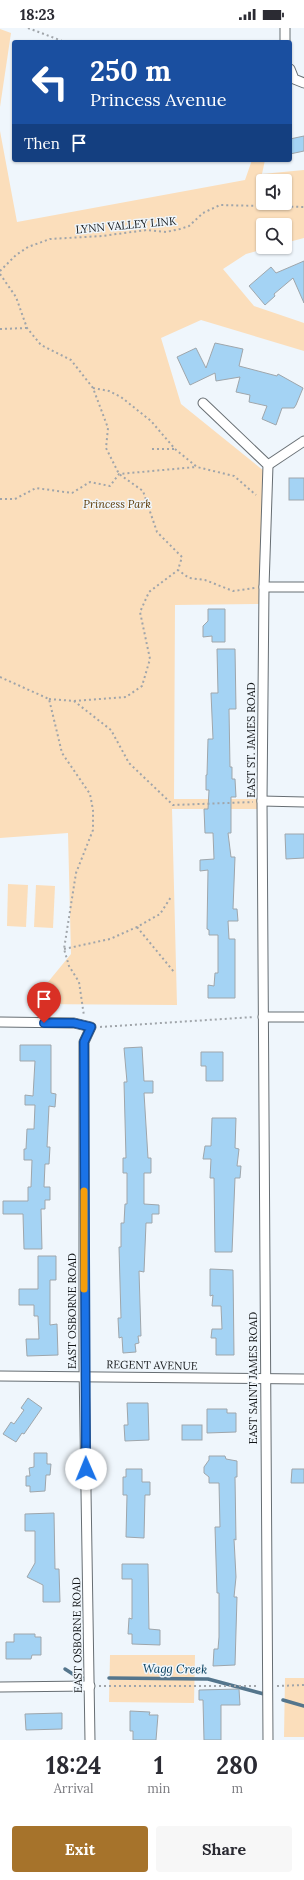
<!DOCTYPE html>
<html lang="en">
<head>
<meta charset="utf-8">
<style>
	:root { --surface:#fff; --page:#f7f7f7; --text:#2b2b33; --muted:#7c7c81; --accent:#a6732b }
	body { margin:0; font-family:Lora,serif; background:var(--page); color:var(--text); height:100vh; display:flex; flex-direction:column; font-size:15px; white-space:nowrap }
	* { box-sizing:border-box; margin:0 }
	p { font-size:13px; color:var(--muted) }
	.icon { flex:none; width:22px; height:22px; fill:none; stroke:currentColor; stroke-width:2; stroke-linecap:round; stroke-linejoin:round }
	.map { position:relative; height:1712px; overflow:hidden }
	.sheet { display:flex; flex-direction:column; background:var(--surface); flex:1 }
	.sheet>* { flex:none }
	.hud { position:absolute; left:12px; top:12px; width:280px; height:122px; border-radius:4px; box-shadow:0 1px 3px #0004; background:#1a4fa0; color:#fff; overflow:hidden }
	.controls { position:absolute; left:256px; top:146px; display:grid; gap:8px }
	.controls a { display:grid; place-items:center; width:36px; height:36px; border-radius:4px; background:var(--surface); box-shadow:0 1px 3px #0004; font-size:20px }
	.pin { position:absolute; display:grid; place-items:center; width:34px; height:34px; color:#fff; margin:-41px -17px; border-radius:50% 50% 50% 0; rotate:-45deg; box-shadow:0 0 4px #0007 }
	.pin .icon { rotate:45deg }
	.me { position:absolute; width:44px; margin:-22px; rotate:359deg; stroke-linejoin:round; filter:drop-shadow(0 0 3px #0008) }
	.turn { display:flex; align-items:center; gap:14px; height:84px; padding:0 12px; font-size:18px }
	.turn .icon { width:52px; height:52px; stroke-width:2.5 }
	.turn b { display:block; font-size:28px; line-height:34px }
	.then { display:flex; align-items:center; height:38px; padding:0 12px; background:#0003; gap:8px; font-size:15px }
	.eta { display:flex; justify-content:space-evenly; align-items:center; height:68px; text-align:center }
	.eta b { font-size:24px; font-weight:800; line-height:28px }
	.action { display:flex; gap:8px; margin-top:auto; padding:8px 12px }
	.action a { flex:1; height:46px; border-radius:4px; background:var(--accent); color:#fff; font-size:16px; font-weight:800; line-height:46px; text-align:center }
	.action a+a { background:var(--page); color:var(--text) }
	.status { display:flex; justify-content:space-between; align-items:center; height:28px; padding:0 20px; background:var(--surface); direction:ltr }
	.status svg { height:11px; fill:currentColor }
	.map>svg:first-child { display:block }
	.green { fill:#fbdebb; fill-rule:evenodd }
	.lines { fill:none; stroke-linecap:round; stroke-linejoin:round }
	.stream { stroke:#54758c; stroke-width:3.5 }
	.building { fill:#a4d3f4; stroke:#9fa6ab }
	.minor-casing { stroke:#676e73; stroke-width:11 }
	.path { stroke:#a0a5aa; stroke-width:2; stroke-dasharray:2 3; stroke-linecap:butt }
	.minor { stroke:#fff; stroke-width:9 }
	.route-casing { stroke:#114b97; stroke-width:10 }
	.route { stroke:#1a73e8; stroke-width:7 }
	.slow { stroke:#f59e0b; stroke-width:7 }
	.labels { text-anchor:middle; stroke-width:3; stroke-linejoin:round; paint-order:stroke }
	.street-label { font-size:11px; fill:#111416; stroke:#eff6fc }
	.park-label { font-size:11px; font-style:italic; fill:#5d3b07; stroke:#eff6fc }
	.water-label { font-size:12px; font-style:italic; fill:#003b5a; stroke:#eff6fc }
</style>
</head>
<body>
<div class="status"><b>18:23</b><svg viewBox="0 0 49 12"><path d="M0 12V9h3v3zM5 12V6h3v6zM10 12V3h3v9zM15 12V0h3v12zM26 1h20v11H26zM47 4h2v5h-2z"/></svg></div>
<div class="map">
<svg width="304" height="1712" viewBox="0 0 304 1712">
	<rect width="100%" height="100%" fill="#eff6fc"/>
	<g class="green">
		<path d="M0,1L11,5L0,79Z"/>
		<path d="M0,103L17,194L245,152L252,132H265L262,146L304,142V210L285,215V197H263V219H271L246,226L223,241L254,278L304,295V323L201,292L161,310L181,376L264,443L261,576L175,577L174,771H264V781H172L177,977L30,976L71,926L68,805L0,810ZM263,153H285V175H263Z"/>
		<path d="M8,856L28,857L26,899L7,898Z"/>
		<path d="M36,857L55,858L53,900L34,899Z"/>
		<path d="M110,1627H195L194,1675L109,1674Z"/>
		<path d="M285,1650H304V1709H284Z"/>
	</g>
	<g class="lines">
		<g class="stream">
			<path d="M65,1641L79,1650H87"/>
			<path d="M109,1650L208,1651L264,1666"/>
			<path d="M283,1672L304,1678"/>
		</g>
	</g>
	<g class="building">
		<path d="M304,108V123L290,126V111Z"/>
		<path d="M304,233V275L293,250L274,266L275,268L265,277L249,258L271,239L276,245Z"/>
		<path d="M215,315L243,321L239,338L277,348L278,346L303,360L296,377L294,380H282L276,397L262,391L267,378L249,374L250,367L236,364L240,349L216,353L215,345L190,357L177,329L196,320L206,340Z"/>
		<rect x="289" y="450" width="15" height="22"/>
		<path d="M208,581H225V614H212V608L203,609V598L208,593Z"/>
		<path d="M217,621H235L236,681H229L230,739H232V751H235L236,769H231V805H228L231,829H235L233,881H237L238,893H228L229,911H235V970H208V957L214,958L215,945H218V907H209V902L207,901L208,842L200,843V832L214,831L213,805H205L204,781H208L209,762H206V747H207L208,711H213L211,665H218Z"/>
		<path d="M285,806H304V830L286,831Z"/>
		<path d="M20,1017H51V1065L56,1066L55,1079L49,1078L47,1119H50L49,1136H45L44,1159H50V1172H45V1181H41L42,1221H24L23,1186H3V1173H28V1159H31L32,1132H24V1121H26L27,1101H34L35,1077H25V1067L33,1068L35,1033H20Z"/>
		<path d="M142,1019L144,1053H153V1065H144L148,1130H151V1145H144V1176L159,1177V1186H152V1195H146L144,1244L139,1243L141,1308H138L139,1315L135,1316L136,1324L123,1325L122,1309L119,1310L118,1290H121L119,1219H121V1195H124L125,1176H127V1145H123V1130H126L124,1054H127L124,1020Z"/>
		<path d="M201,1024H223V1053H206V1038H201Z"/>
		<path d="M212,1090H236L235,1120L239,1121L237,1138H241L240,1150H235L232,1224H215L214,1150H210L211,1131H203L205,1118H211Z"/>
		<path d="M38,1228H56V1252H50V1297L57,1296L58,1327L27,1328L26,1311H39L38,1288H34V1277H19V1261H38Z"/>
		<path d="M210,1241L233,1242L234,1327H216V1310H211L212,1301H222L221,1278H212L213,1267L210,1268Z"/>
		<path d="M28,1370L42,1380L24,1406L22,1405L16,1414L3,1406L11,1394L14,1396L24,1382L21,1380Z"/>
		<path d="M127,1375H148L149,1412L125,1413L124,1397H128Z"/>
		<path d="M207,1381H227V1385H236V1404L207,1405Z"/>
		<rect x="182" y="1397" width="20" height="15"/>
		<path d="M34,1425H47V1436H51L50,1447H46L45,1463L30,1464V1458H26V1448H30L29,1440L34,1439Z"/>
		<path d="M209,1428H225L226,1431L237,1433V1449H235L236,1512L234,1511L236,1549L234,1569H237L235,1637L213,1638L214,1621H218L219,1609V1565H217L215,1499H220L219,1455H209V1449L204,1445V1439L209,1432Z"/>
		<path d="M126,1441H142V1454H150V1467H145L144,1510L126,1509L127,1467H123V1449H126Z"/>
		<path d="M292,1441H304V1455H291Z"/>
		<path d="M54,1485L55,1541H59L60,1574H43V1557L27,1549L35,1535V1503H25V1486Z"/>
		<path d="M122,1536H148L149,1601L160,1602V1617L132,1616V1606H128L129,1590L132,1591V1551H122Z"/>
		<path d="M14,1606H35V1609H41V1627H32L31,1631H6V1614H14Z"/>
		<path d="M239,1661L240,1677H221V1712H204L203,1672H199V1662Z"/>
		<path d="M130,1683L150,1684L149,1687H158L156,1712H133V1703H130Z"/>
		<path d="M62,1685V1701L26,1702L25,1686Z"/>
	</g>
	<g class="lines">
		<defs>
			<g id="minor">
				<path d="M285,14V0"/>
				<path d="M290,41L294,51L304,55"/>
				<path d="M203,375L268,437L264,559L262,773L268,1712"/>
				<path d="M268,437L304,413"/>
				<path d="M264,559H304"/>
				<path d="M262,773L304,774"/>
				<path d="M263,989H304"/>
				<path d="M0,994L74,995L91,999L84,1014V1338L90,1712"/>
				<path d="M0,1348L304,1351"/>
				<path d="M0,1659L90,1658"/>
			</g>
		</defs>
		<use href="#minor" class="minor-casing"/>
		<g class="path">
			<path d="M28,0L65,14"/>
			<path d="M0,243L16,227L28,219L50,211L102,208L147,202L166,204L180,201L189,198L203,185L220,177L304,179"/>
			<path d="M0,246L16,269L27,300L41,317L71,332L93,360L108,400L106,420L119,446L143,463L157,504L182,529L178,542L189,550L205,552L233,563L255,560"/>
			<path d="M0,301L27,300"/>
			<path d="M93,360L109,363L121,369L151,393L175,421L197,439L234,448L256,467"/>
			<path d="M152,421H175"/>
			<path d="M0,471H15L36,460L72,465L90,454L110,458L119,446L196,439"/>
			<path d="M0,649L49,671L62,725L90,766L93,782V802L76,845L64,921L69,938L79,954L84,988"/>
			<path d="M49,671L74,673L111,702L129,735L173,777L253,774"/>
			<path d="M74,673L126,669L142,658L150,631L140,584L149,564L178,542"/>
			<path d="M137,899L174,944"/>
			<path d="M64,921L110,911L137,899L160,886L171,869"/>
			<path d="M100,999L254,989"/>
			<path d="M99,1658H259"/>
			<path d="M277,1658L304,1657"/>
		</g>
		<use href="#minor" class="minor"/>
	</g>
	<g class="lines">
		<defs>
			<path id="route" d="M44,995H74L91,999L84,1014L86,1441"/>
		</defs>
		<use href="#route" class="route-casing"/>
		<use href="#route" class="route"/>
		<path class="slow" d="M84,1163V1261"/>
	</g>
	<g class="labels">
		<g class="street-label">
			<text transform="translate(126 197) rotate(-5)" y="4">LYNN VALLEY LINK</text>
			<text transform="translate(251 712) rotate(-90)" y="4">EAST ST. JAMES ROAD</text>
			<text transform="translate(72 1283) rotate(-90)" y="4">EAST OSBORNE ROAD</text>
			<text transform="translate(152 1337) rotate(1)" y="4">REGENT AVENUE</text>
			<text transform="translate(253 1350) rotate(-90)" y="4">EAST SAINT JAMES ROAD</text>
			<text transform="translate(77 1607) rotate(-91)" y="4">EAST OSBORNE ROAD</text>
		</g>
		<g class="park-label">
			<text x="117" y="480">Princess Park</text>
		</g>
		<g class="water-label">
			<text transform="translate(175 1641) rotate(1)" y="4">Wagg Creek</text>
		</g>
	</g>
</svg>
<div class="controls">
<a><svg class="icon" aria-label="sound" viewBox="0 0 24 24"><path d="M4 9h4l5-4v14l-5-4H4zM17 9q2 3 0 6"/></svg></a>
<a><svg class="icon" aria-label="search" viewBox="0 0 24 24"><circle cx="10" cy="10" r="6"/><path d="M15 15l6 6"/></svg></a>
</div>
<div class="pin" style="left:44px;top:995px;background:#d93025"><svg class="icon" aria-label="arrive" viewBox="0 0 24 24"><path d="M6 21V4h12l-3 4 3 4H6"/></svg></div>
<svg class="me" style="left:86px;top:1441px" viewBox="-20 -20 40 40"><circle r="19" fill="#fff"/><path d="M0-13L10 11 0 6-10 11z" fill="#1a73e8"/></svg>
<div class="hud">
<div class="turn"><svg class="icon" aria-label="left" viewBox="0 0 24 24"><path d="M17 20v-9H6M10 6l-5 5 5 5"/></svg><div><b>250 m</b>Princess Avenue</div></div>
<div class="then">Then<svg class="icon" aria-label="arrive" viewBox="0 0 24 24"><path d="M6 21V4h12l-3 4 3 4H6"/></svg></div>
</div>
</div>
<section class="sheet">
<div class="eta">
<div><b>18:24</b><p>Arrival</p></div>
<div><b>1</b><p>min</p></div>
<div><b>280</b><p>m</p></div>
</div>
<div class="action"><a>Exit</a><a>Share</a></div>
</section>
</body>
</html>
